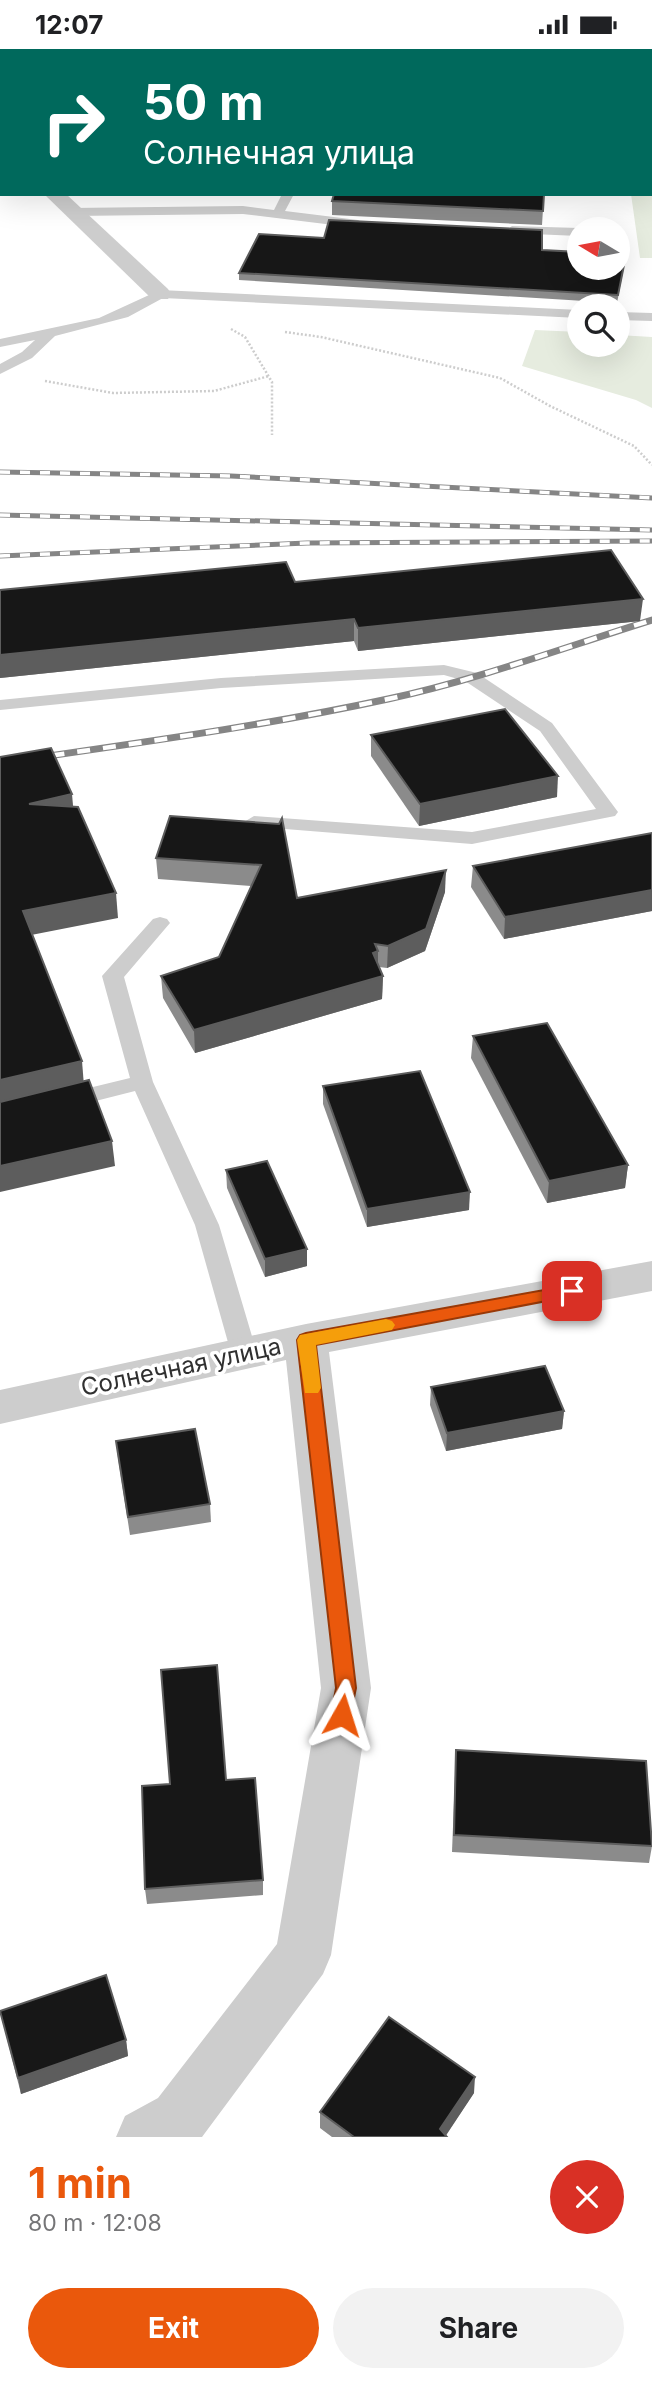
<!DOCTYPE html>
<html lang="en">
<head>
<meta charset="utf-8">
<style>
	:root { --surface:#fff; --page:#f2f2f2; --text:#202124; --muted:#757577; --accent:#ea580c }
	body { margin:0; font-family:Inter,sans-serif; background:var(--page); color:var(--text); height:100vh; display:flex; flex-direction:column; font-size:26px; white-space:nowrap }
	* { box-sizing:border-box; margin:0 }
	p { font-size:23px; color:var(--muted) }
	.icon { flex:none; width:38px; height:38px; fill:none; stroke:currentColor; stroke-width:2; stroke-linecap:round; stroke-linejoin:round }
	.map { position:relative; height:2088px; overflow:hidden }
	.sheet { display:flex; flex-direction:column; background:var(--surface); flex:1 }
	.sheet>* { flex:none }
	.hud { position:absolute; left:0px; top:0px; width:653px; height:147px; box-shadow:0 7px 28px #0002; background:#00695c; color:#fff; overflow:hidden }
	.needle { width:46px; rotate:280deg }
	.fabs { position:absolute; left:567px; top:168px; display:grid; gap:14px }
	.fabs a { display:grid; place-items:center; width:63px; height:63px; border-radius:50%; background:var(--surface); box-shadow:0 7px 28px #0002; font-size:35px }
	.pin { position:absolute; display:grid; place-items:center; width:60px; height:60px; color:#fff; margin:-30px; border-radius:14px; box-shadow:0 4px 10px #0006 }
	.me { position:absolute; width:77px; margin:-38px; rotate:6deg; stroke-linejoin:round; filter:drop-shadow(0 0 5px #0008) }
	.turn { display:flex; align-items:center; gap:24px; height:147px; padding:0 28px; font-size:32px }
	.turn .icon { width:91px; height:91px; stroke-width:2.5 }
	.turn b { display:block; font-size:49px; line-height:60px }
	.round { display:grid; place-items:center; flex:none; width:74px; height:74px; border-radius:37px; background:var(--page) }
	.head { display:flex; align-items:center; justify-content:space-between; height:119px; padding:0 28px }
	h1 { font-size:42px; font-weight:700; line-height:52px; color:var(--accent) }
	.action { display:flex; gap:14px; margin-top:auto; padding:14px 28px }
	.action a { flex:1; height:80px; border-radius:42px; background:var(--accent); color:#fff; font-size:28px; font-weight:700; line-height:80px; text-align:center }
	.action a+a { background:var(--page); color:var(--text) }
	.status { display:flex; justify-content:space-between; align-items:center; height:49px; padding:0 35px; background:var(--surface); direction:ltr }
	.status svg { height:19px; fill:currentColor }
	.map>svg:first-child { display:block }
	.green { fill:#e6ecdf }
	.lines { fill:none; stroke-linecap:round; stroke-linejoin:round }
	.path { stroke:#cdcdcd; stroke-width:2.5; stroke-dasharray:2 2; stroke-linecap:butt }
	.lane { fill:#cdcdcd; fill-rule:evenodd }
	.street { fill:#cdcdcd; fill-rule:evenodd }
	.secondary { fill:#bababa; fill-rule:evenodd }
	.rail-far1-casing { stroke:#858585; stroke-width:5 }
	.rail-casing { stroke:#858585; stroke-width:7 }
	.rail-far1 { stroke:#fff; stroke-width:3.5; stroke-dasharray:10; stroke-linecap:butt }
	.rail { stroke:#fff; stroke-width:4.5; stroke-dasharray:13; stroke-linecap:butt }
	.wall { fill:#8b8b8b }
	.shaded-wall { fill:#5d5d5d }
	.building { fill:#171717; stroke:#5d5d5d; stroke-width:2 }
	.route { fill:#ea580c; stroke:#983908; stroke-width:2 }
	.slow { fill:#f59e0b }
	.labels { text-anchor:middle; stroke-width:7; stroke-linejoin:round; paint-order:stroke }
	.street-label { font-size:24px; fill:#303030; stroke:#fff }
</style>
</head>
<body>
<div class="status"><b>12:07</b><svg viewBox="0 0 49 12"><path d="M0 12V9h3v3zM5 12V6h3v6zM10 12V3h3v9zM15 12V0h3v12zM26 1h20v11H26zM47 4h2v5h-2z"/></svg></div>
<div class="map">
<svg width="652" height="2088" viewBox="0 0 652 2088">
	<rect width="100%" height="100%" fill="#fff"/>
	<g class="green">
		<path d="M652,84V209H640L631,145H651Z"/>
		<path d="M535,281L579,283V296H618V286L652,288V359L636,351L522,317Z"/>
	</g>
	<g class="lines">
		<g class="path">
			<path d="M231,280L245,288L272,333V386"/>
			<path d="M285,283L321,288L500,329L550,357L634,397L652,416"/>
			<path d="M45,332L113,344L214,342L269,327"/>
		</g>
		<g class="lane">
			<path d="M282,145H294L285,162L358,171L364,175L358,179L243,165L72,167L66,163L72,159L243,157L274,161Z"/>
			<path d="M512,177L579,179L583,180H579V187L508,184L506,181Z"/>
			<path d="M160,241L579,261V269L163,249L128,268L55,287L32,309L0,325V315L22,303L35,291L0,298V290L99,269Z"/>
			<path d="M618,263L652,264V272L618,271Z"/>
			<path d="M444,616L477,624L552,674L618,763L615,767L472,795L247,777L244,773L254,767L472,783L596,760L540,682L465,632L444,626L221,639L0,661V651L221,629Z"/>
			<path d="M160,868L167,870L170,874L124,928L153,1033L219,1176L257,1304L253,1311L244,1314L235,1311L231,1304L195,1176L135,1042L64,1060L56,1057L53,1052L56,1047L130,1029L102,927L153,870Z"/>
		</g>
		<g class="street">
			<path d="M0,85L2,86V98L0,97Z"/>
			<path d="M44,145H66L168,240L171,245L168,250H152Z"/>
			<path d="M652,1212V1242L329,1303L371,1639L331,1906L323,1925L202,2088H116L125,2067L158,2049L277,1895L321,1639L286,1311L0,1375V1341L306,1275Z"/>
		</g>
		<g class="secondary">
			<path d="M447,0H478L445,2Z"/>
			<rect x="0" y="52" width="2" height="12"/>
		</g>
		<defs>
			<g id="rail-far1">
				<path d="M0,423L231,427L652,449"/>
				<path d="M0,466L652,481"/>
				<path d="M0,507L307,494L652,492"/>
			</g>
			<path id="rail" d="M0,714C130,695 259,678 388,650C477,631 565,598 652,571"/>
		</defs>
		<use href="#rail-far1" class="rail-far1-casing"/>
		<use href="#rail" class="rail-casing"/>
		<use href="#rail-far1" class="rail-far1"/>
		<use href="#rail" class="rail"/>
	</g>
	<g class="wall">
		<path d="M544,145L542,176L332,166V152Z"/>
		<path d="M542,201L625,213L617,254L239,231V224Z"/>
		<path d="M295,533L640,572L358,602L354,592L0,629V541Z"/>
		<path d="M371,686L557,748L419,777L371,707Z"/>
		<path d="M279,775L297,849L445,843L425,902L387,919L379,918L383,927L382,950L195,1004L163,949L161,927L219,908L251,837L158,830L156,809Z"/>
		<path d="M652,784V862L504,890L471,838L473,817Z"/>
		<path d="M473,987L628,1116L625,1139L547,1154L471,1009Z"/>
		<path d="M323,1037L469,1161L367,1178L323,1055Z"/>
		<path d="M226,1121L307,1200V1217L265,1228L227,1139Z"/>
		<path d="M431,1338L564,1362L562,1380L446,1402L430,1356Z"/>
		<path d="M116,1392L210,1455L211,1473L130,1486L118,1409Z"/>
		<path d="M456,1701L652,1797L649,1814L452,1803Z"/>
		<path d="M226,1731L263,1831V1846L147,1855L145,1840Z"/>
		<path d="M0,1962L126,1991L128,2007L21,2045Z"/>
		<path d="M474,2044L445,2087L447,2088H332L320,2079V2063Z"/>
	</g>
	<g class="shaded-wall">
		<path d="M643,550L640,572L358,602V579Z"/>
		<path d="M354,570V592L0,629V606Z"/>
		<path d="M558,727L557,748L419,777L420,755Z"/>
		<path d="M72,745L74,768L29,755Z"/>
		<path d="M446,821L445,843L425,902L387,919L388,897Z"/>
		<path d="M652,841V862L504,890L505,868Z"/>
		<path d="M116,844L118,869L26,887L23,862Z"/>
		<path d="M378,902V924L373,904Z"/>
		<path d="M383,927L382,950L195,1004L194,981Z"/>
		<path d="M82,1012L84,1037L0,1057V1031Z"/>
		<path d="M112,1092L115,1117L0,1143V1117Z"/>
		<path d="M628,1116L625,1139L547,1154L549,1132Z"/>
		<path d="M470,1143L469,1161L367,1178V1160Z"/>
		<path d="M307,1200V1217L265,1228V1210Z"/>
		<path d="M564,1362L562,1380L446,1402L447,1384Z"/>
		<path d="M126,1991L128,2007L21,2045L18,2029Z"/>
		<path d="M475,2028L474,2044L445,2088L440,2080Z"/>
	</g>
	<g class="building">
		<path d="M334,145H544L543,162L332,152Z"/>
		<path d="M329,171L542,181V201L579,203V219H618V205L626,206L618,246L239,224L259,185L324,189Z"/>
		<path d="M611,501L643,550L358,579L354,570L0,606V541L286,513L295,533Z"/>
		<path d="M505,660L558,727L420,755L371,686Z"/>
		<path d="M51,699L72,745L29,755L78,758L116,844L23,862L82,1012L0,1031V708Z"/>
		<path d="M170,767L279,775L282,769L297,849L446,821L426,880L388,897L375,895L378,902L373,904L383,927L194,981L161,927L219,908L261,816L156,809Z"/>
		<path d="M652,784V841L505,868L473,817Z"/>
		<path d="M547,974L628,1116L549,1132L473,987Z"/>
		<path d="M420,1022L470,1143L367,1160L323,1037Z"/>
		<path d="M89,1031L112,1092L0,1117V1053Z"/>
		<path d="M267,1112L307,1200L265,1210L226,1121Z"/>
		<path d="M545,1317L564,1362L447,1384L431,1338Z"/>
		<path d="M195,1380L210,1455L128,1468L116,1392Z"/>
		<path d="M217,1616L226,1731L255,1729L263,1831L145,1840L142,1737L170,1735L161,1621Z"/>
		<path d="M456,1701L646,1712L652,1797L454,1786Z"/>
		<path d="M106,1926L126,1991L18,2029L0,1962Z"/>
		<path d="M389,1968L475,2028L440,2080L447,2088H354L320,2063Z"/>
	</g>
	<path class="route" d="M572,1236L578,1237L581,1242L578,1246L316,1296L356,1639L349,1673L342,1675L334,1673L331,1666L336,1639L297,1291L300,1286L306,1284Z"/>
	<path class="slow" d="M386,1270L392,1272L395,1276L392,1281L316,1296L321,1339L318,1344H305L297,1291L300,1286Z"/>
	<g class="labels">
		<g class="street-label">
			<text transform="translate(181 1318) rotate(-12)" y="8">Солнечная улица</text>
		</g>
	</g>
</svg>
<div class="fabs">
<a><svg class="needle" viewBox="-14 -14 28 28"><path d="M0-13l5 13h-10z" fill="#e53935"/><path d="M0 13l5-13h-10z" fill="#757577"/></svg></a>
<a><svg class="icon" aria-label="search" viewBox="0 0 24 24"><circle cx="10" cy="10" r="6"/><path d="M15 15l6 6"/></svg></a>
</div>
<div class="pin" style="left:572px;top:1242px;background:#d93025"><svg class="icon" aria-label="arrive" viewBox="0 0 24 24"><path d="M6 21V4h12l-3 4 3 4H6"/></svg></div>
<svg class="me" style="left:342px;top:1666px" viewBox="-20 -20 40 40"><path d="M0-17L14 15 0 8-14 15z" fill="#ea580c" stroke="#fff" stroke-width="4"/></svg>
<div class="hud">
<div class="turn"><svg class="icon" aria-label="right" viewBox="0 0 24 24"><path d="M7 20v-9h11M14 6l5 5-5 5"/></svg><div><b>50 m</b>Солнечная улица</div></div>
</div>
</div>
<section class="sheet">
<div class="head"><div><h1>1 min</h1><p>80 m · 12:08</p></div><a class="round" style="background:#d93025;color:#fff"><svg class="icon" aria-label="close" viewBox="0 0 24 24"><path d="M6 6l12 12M18 6L6 18"/></svg></a></div>
<div class="action"><a>Exit</a><a>Share</a></div>
</section>
</body>
</html>
